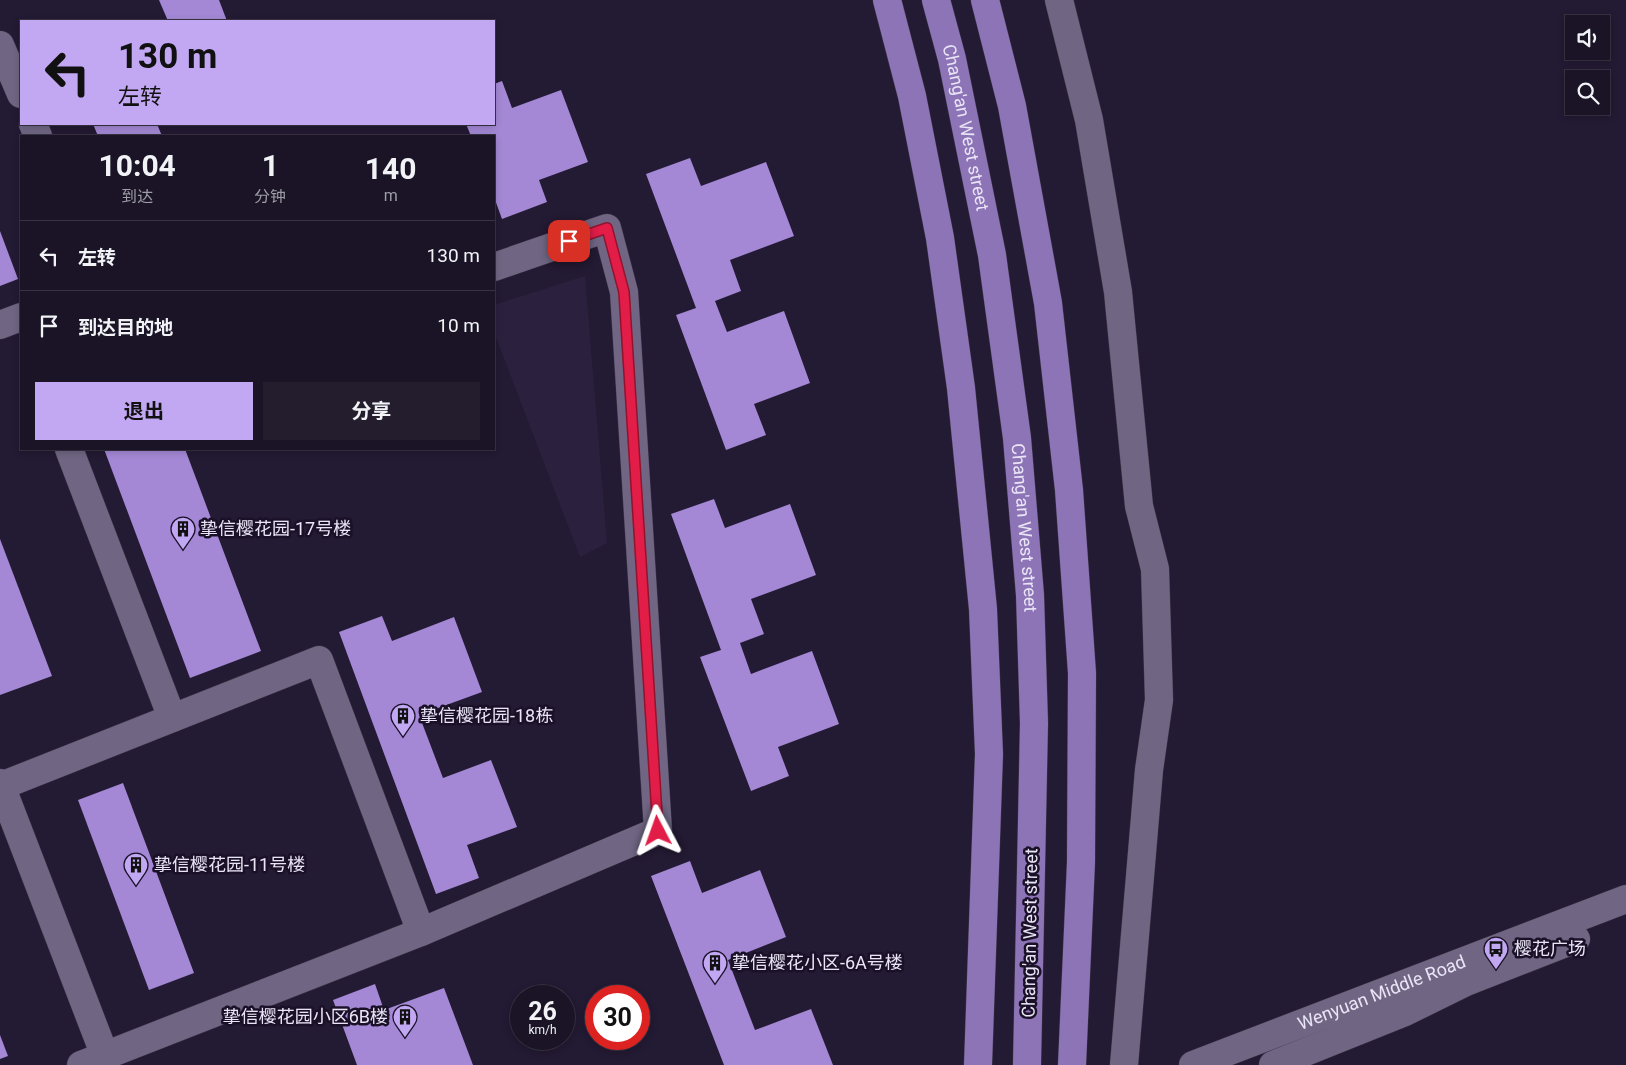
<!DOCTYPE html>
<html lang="zh">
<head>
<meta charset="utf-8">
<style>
	:root { --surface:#1a1426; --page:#231d2e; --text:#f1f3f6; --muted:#9f9ea7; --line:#383343; --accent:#c2a7f2 }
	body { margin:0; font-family:Roboto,"Noto Sans SC",sans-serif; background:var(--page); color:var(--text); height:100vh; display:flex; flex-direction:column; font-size:19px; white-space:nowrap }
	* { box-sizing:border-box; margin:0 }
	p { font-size:16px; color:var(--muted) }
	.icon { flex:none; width:28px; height:28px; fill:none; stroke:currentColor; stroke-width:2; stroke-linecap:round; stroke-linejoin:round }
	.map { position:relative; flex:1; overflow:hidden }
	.details { position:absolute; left:20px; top:135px; width:475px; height:315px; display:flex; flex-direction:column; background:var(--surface); border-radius:0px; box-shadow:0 2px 8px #0003,0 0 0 1px var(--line) }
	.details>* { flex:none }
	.guide { position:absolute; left:20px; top:20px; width:475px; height:105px; border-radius:0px; box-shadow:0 2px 8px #0003,0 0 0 1px var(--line); background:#c2a7f2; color:#111; overflow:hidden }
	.buttons { position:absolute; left:1565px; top:15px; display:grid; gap:10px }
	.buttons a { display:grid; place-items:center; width:45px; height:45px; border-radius:0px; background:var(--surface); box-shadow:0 2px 8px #0003,0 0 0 1px var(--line); font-size:25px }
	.speed { position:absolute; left:510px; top:985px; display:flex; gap:10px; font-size:25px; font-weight:700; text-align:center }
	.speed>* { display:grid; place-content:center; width:65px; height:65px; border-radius:50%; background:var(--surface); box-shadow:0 2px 8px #0003,0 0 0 1px var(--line); line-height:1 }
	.speed small { font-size:12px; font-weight:400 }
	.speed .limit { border:8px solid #d22; background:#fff; color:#111 }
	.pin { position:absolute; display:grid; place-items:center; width:42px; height:42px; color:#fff; margin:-21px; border-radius:10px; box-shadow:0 2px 8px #0006 }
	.me { position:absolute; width:55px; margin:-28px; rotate:356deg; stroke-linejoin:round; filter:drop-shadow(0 0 4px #0008) }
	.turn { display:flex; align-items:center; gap:18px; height:105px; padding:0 15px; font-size:22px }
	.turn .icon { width:65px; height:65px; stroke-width:2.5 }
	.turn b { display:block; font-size:35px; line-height:42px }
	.eta { display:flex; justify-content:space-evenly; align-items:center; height:85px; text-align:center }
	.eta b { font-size:30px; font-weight:700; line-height:35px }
	.action { display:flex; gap:10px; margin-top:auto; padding:10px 15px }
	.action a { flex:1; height:58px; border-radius:0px; background:var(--accent); color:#111; font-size:20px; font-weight:700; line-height:58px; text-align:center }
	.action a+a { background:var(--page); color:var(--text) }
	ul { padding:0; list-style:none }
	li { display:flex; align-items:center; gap:15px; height:70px; padding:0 15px; border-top:1px solid var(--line) }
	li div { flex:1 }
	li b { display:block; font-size:19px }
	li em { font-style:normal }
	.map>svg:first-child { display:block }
	.built { fill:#2c203f }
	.building { fill:#a488d5 }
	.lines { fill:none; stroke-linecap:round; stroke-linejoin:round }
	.minor-casing { stroke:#3e364a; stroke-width:29 }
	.major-casing { stroke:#3e364a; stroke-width:29 }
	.minor { stroke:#706684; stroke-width:28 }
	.major { stroke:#8d74b6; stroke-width:28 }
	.route-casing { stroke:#92132f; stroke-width:12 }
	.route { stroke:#e11d48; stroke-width:9 }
	.labels { text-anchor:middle; stroke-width:5; stroke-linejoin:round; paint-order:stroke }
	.street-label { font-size:18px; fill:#eae5f6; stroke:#1a1128 }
	.poi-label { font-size:18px; fill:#eae5f6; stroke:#1a1128; text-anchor:start }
</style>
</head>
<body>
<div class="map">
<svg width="1626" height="1065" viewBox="0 0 1626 1065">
	<rect width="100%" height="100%" fill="#231a33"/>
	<path class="built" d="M585,276L607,543L580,557L494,332V305Z"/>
	<g class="building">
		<path d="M159,0H219L227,21H168Z"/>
		<path d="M502,81L512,108L561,90L588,162L539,180L547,202L502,219L494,197V136H471L466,124H494V84Z"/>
		<path d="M93,124H157L162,136H98Z"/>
		<path d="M690,158L701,186L766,162L794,236L730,260L741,291L715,301L727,332L784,311L810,383L754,404L766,435L726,450L676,315L696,308L646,174Z"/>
		<path d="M0,231L18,279L0,286Z"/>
		<path d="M104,449H185L261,651L190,678Z"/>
		<path d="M714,499L725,528L790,504L816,575L751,599L764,634L740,643L751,674L812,651L839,724L778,747L789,776L751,791L700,657L721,650L671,514Z"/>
		<path d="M0,539L52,676L0,695Z"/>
		<path d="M382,616L392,641L454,617L482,692L419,715L443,778L491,760L517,827L467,845L479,878L436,894L339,632Z"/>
		<path d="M123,783L194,973L149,990L78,800Z"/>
		<path d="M690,861L702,893L760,870L786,937L728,960L755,1030L811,1009L833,1065H724L651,876Z"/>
		<path d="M375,984L384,1010L444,988L473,1065H357L333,1000Z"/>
		<path d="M0,1035L8,1056L0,1059Z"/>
	</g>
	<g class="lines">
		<defs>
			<g id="minor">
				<path d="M1059,0L1089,120L1118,292L1139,506L1155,569L1159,700L1149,770L1124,1065"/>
				<path d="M0,45L21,94"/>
				<path d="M33,124L38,136"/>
				<path d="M0,325L21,317"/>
				<path d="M69,449L172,718"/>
				<path d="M0,783L105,1056"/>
				<path d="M1,786L319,660L421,932L81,1065"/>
				<path d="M421,932L658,831L624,292L607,228L494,267"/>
				<path id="s1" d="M1193,1065L1626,899"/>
				<path d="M1273,1065L1405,1012L1466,982L1576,939"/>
			</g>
			<g id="major">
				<path d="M887,0L912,96L940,238L961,388L983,609L989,754L978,1065"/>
				<path id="s2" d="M936,0L952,59L992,255L1017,438L1030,595L1034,723L1027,1065"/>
				<path d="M985,0L1012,106L1048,303L1069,490L1082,673L1081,862L1072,1065"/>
			</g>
		</defs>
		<use href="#minor" class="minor-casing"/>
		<use href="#major" class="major-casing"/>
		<use href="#minor" class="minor"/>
		<use href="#major" class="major"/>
	</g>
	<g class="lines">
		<defs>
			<path id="route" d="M569,241L607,228L624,292L658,831"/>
		</defs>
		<use href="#route" class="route-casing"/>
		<use href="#route" class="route"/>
	</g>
	<defs>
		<symbol id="building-pin" viewBox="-11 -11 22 30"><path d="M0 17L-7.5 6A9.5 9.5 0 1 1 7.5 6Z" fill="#c2a7f2" stroke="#1a1128"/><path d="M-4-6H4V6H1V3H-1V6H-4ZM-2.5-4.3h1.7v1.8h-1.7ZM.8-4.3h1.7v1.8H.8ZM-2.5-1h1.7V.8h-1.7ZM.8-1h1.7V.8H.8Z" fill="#111"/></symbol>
		<symbol id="bus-pin" viewBox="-11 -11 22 30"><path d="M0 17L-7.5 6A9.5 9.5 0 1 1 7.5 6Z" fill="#c2a7f2" stroke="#1a1128"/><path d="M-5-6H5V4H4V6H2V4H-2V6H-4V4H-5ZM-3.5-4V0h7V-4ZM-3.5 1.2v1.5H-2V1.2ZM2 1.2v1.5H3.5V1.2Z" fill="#111"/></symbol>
	</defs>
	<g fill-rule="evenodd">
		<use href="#building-pin" x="169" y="515" width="28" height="38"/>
		<use href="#building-pin" x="389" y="702" width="28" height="38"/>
		<use href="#building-pin" x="122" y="851" width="28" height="38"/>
		<use href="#bus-pin" x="1482" y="935" width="28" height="38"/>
		<use href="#building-pin" x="701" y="949" width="28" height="38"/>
		<use href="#building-pin" x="391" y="1003" width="28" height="38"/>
	</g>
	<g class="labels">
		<g class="street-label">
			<text dy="6" stroke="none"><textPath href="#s2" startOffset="131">Chang'an West street</textPath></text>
			<text dy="6" stroke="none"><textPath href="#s2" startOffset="536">Chang'an West street</textPath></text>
			<text transform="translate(1030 933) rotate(-89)" y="6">Chang'an West street</text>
			<text dy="6" stroke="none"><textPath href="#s1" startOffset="202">Wenyuan Middle Road</textPath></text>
		</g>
		<g class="poi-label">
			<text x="200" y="535">挚信樱花园-17号楼</text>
			<text x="420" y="722">挚信樱花园-18栋</text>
			<text x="154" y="871">挚信樱花园-11号楼</text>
			<text x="1514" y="955">樱花广场</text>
			<text x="732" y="969">挚信樱花小区-6A号楼</text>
			<text x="388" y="1023" text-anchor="end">挚信樱花园小区6B楼</text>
		</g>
	</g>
</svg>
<div class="buttons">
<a><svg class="icon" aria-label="sound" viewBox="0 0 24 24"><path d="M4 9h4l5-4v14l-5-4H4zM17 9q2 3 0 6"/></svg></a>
<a><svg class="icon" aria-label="search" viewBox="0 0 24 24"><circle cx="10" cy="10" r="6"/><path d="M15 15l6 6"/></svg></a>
</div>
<div class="speed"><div>26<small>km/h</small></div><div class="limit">30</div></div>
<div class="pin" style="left:569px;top:241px;background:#d93025"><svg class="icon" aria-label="arrive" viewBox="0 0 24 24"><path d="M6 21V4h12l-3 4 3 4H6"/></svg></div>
<svg class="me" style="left:658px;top:831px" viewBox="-20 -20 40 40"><path d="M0-17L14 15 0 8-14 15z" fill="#e11d48" stroke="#fff" stroke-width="4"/></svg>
<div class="guide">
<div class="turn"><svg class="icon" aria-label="left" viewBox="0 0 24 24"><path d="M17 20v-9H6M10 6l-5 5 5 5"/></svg><div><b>130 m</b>左转</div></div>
</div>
<section class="details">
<div class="eta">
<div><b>10:04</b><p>到达</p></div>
<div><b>1</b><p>分钟</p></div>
<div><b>140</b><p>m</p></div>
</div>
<ul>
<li><svg class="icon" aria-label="left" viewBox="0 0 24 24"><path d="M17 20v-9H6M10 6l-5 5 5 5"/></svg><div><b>左转</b></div><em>130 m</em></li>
<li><svg class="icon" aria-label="arrive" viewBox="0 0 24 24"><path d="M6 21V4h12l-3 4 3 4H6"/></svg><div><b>到达目的地</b></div><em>10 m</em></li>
</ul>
<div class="action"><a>退出</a><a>分享</a></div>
</section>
</div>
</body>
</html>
